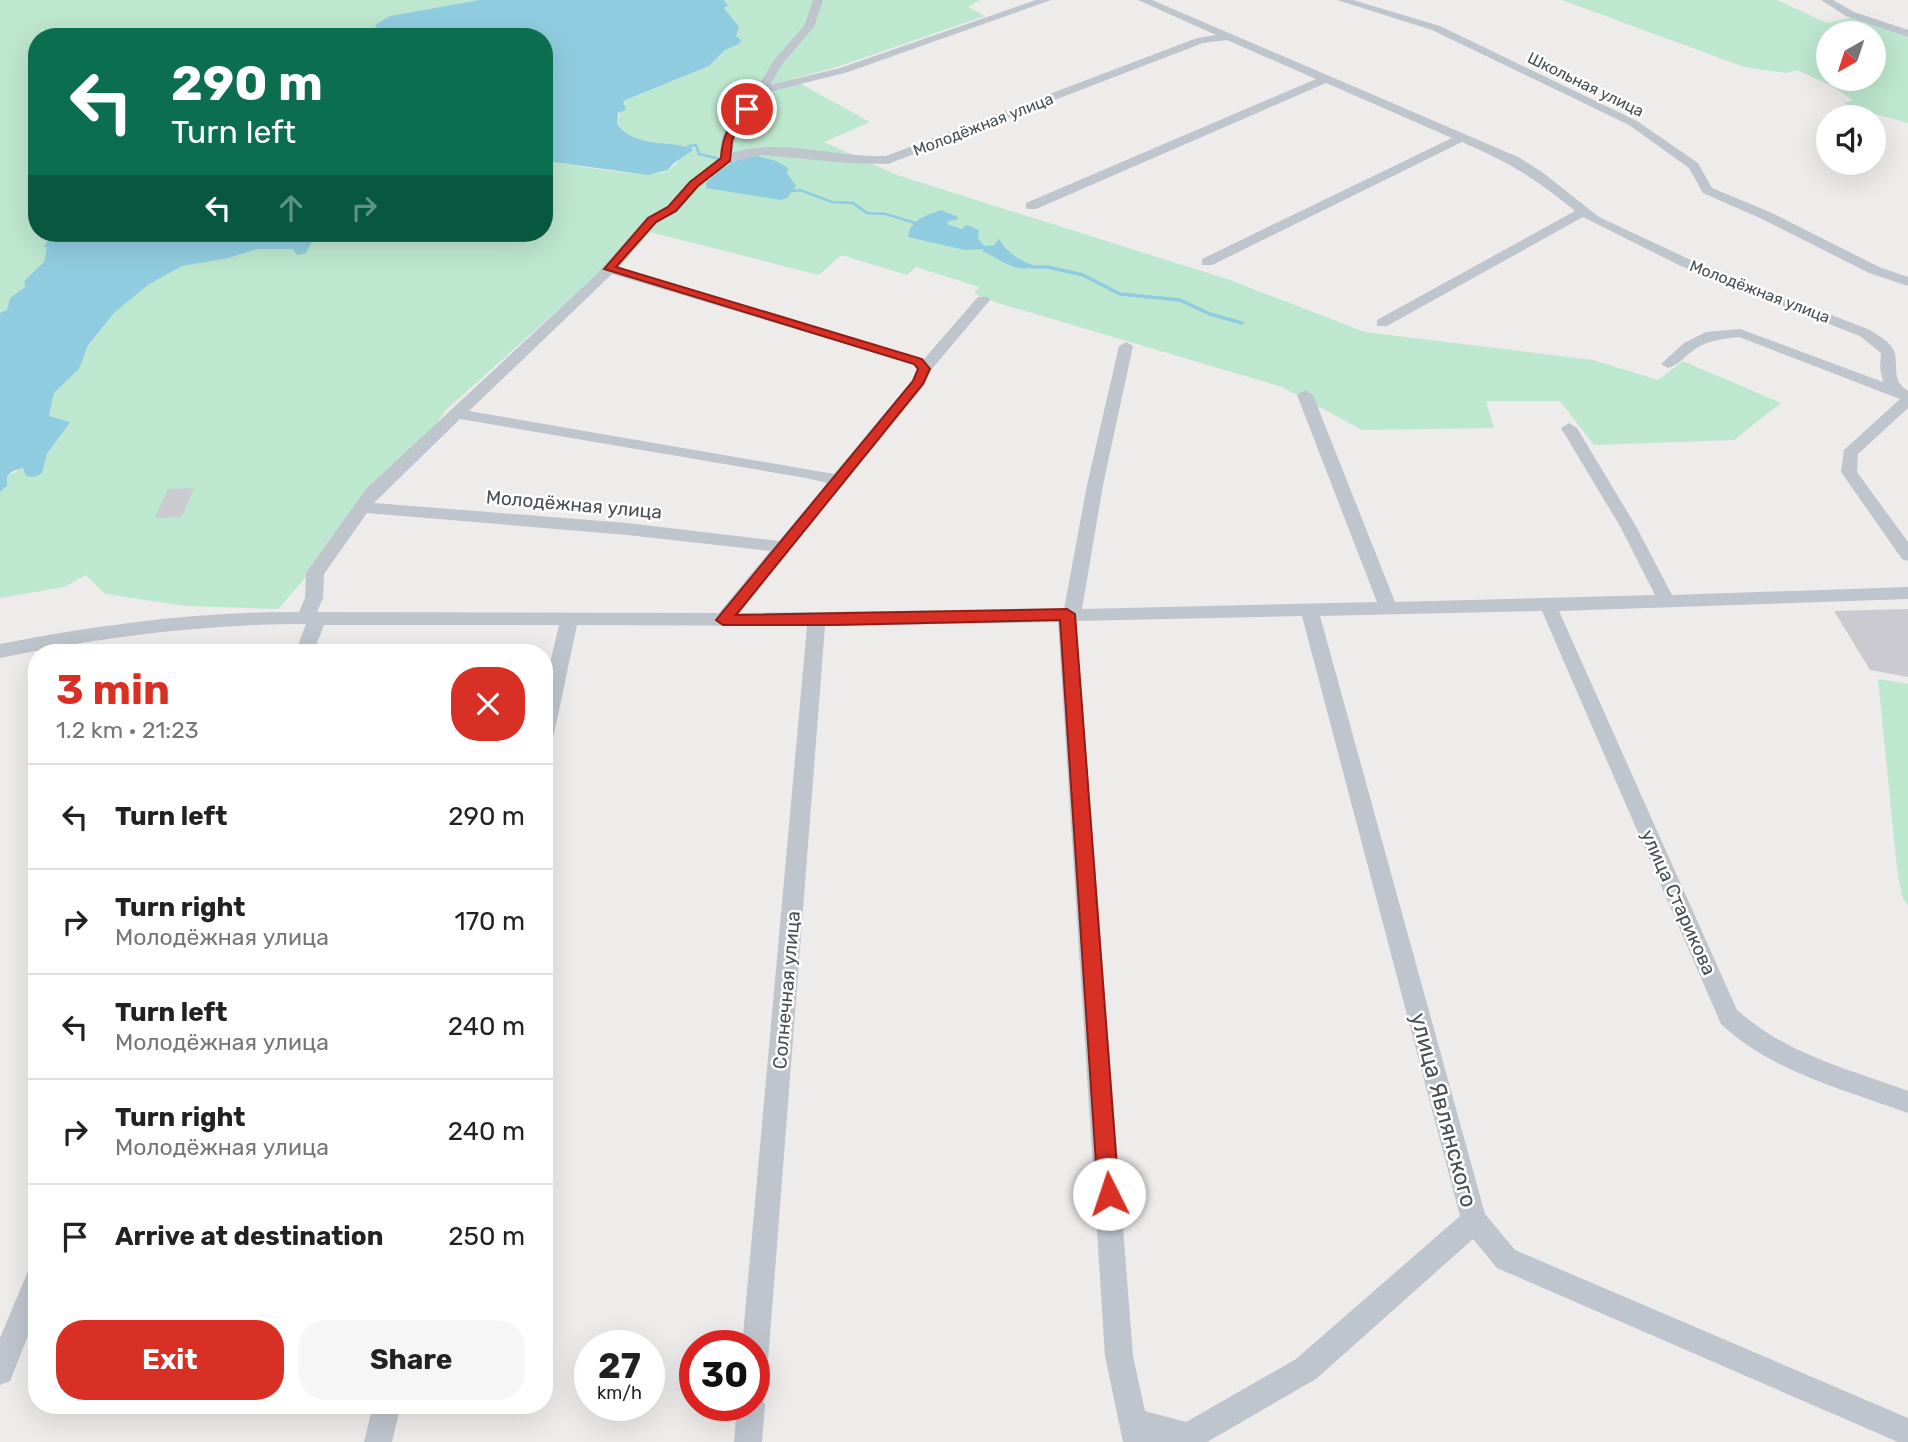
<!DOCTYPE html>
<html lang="en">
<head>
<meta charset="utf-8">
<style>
	:root { --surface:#fff; --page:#f6f6f6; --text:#222; --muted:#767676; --line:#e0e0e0; --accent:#d93025 }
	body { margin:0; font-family:Rubik,sans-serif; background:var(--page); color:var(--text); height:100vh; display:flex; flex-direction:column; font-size:26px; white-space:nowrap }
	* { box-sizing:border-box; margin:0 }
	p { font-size:23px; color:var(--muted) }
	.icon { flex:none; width:38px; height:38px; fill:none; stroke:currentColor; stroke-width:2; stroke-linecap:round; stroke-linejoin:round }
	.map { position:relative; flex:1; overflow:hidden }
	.side { position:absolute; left:28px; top:644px; width:525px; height:770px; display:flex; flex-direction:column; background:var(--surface); border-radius:28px; box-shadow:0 7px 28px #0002 }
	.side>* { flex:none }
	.guide { position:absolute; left:28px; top:28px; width:525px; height:214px; border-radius:28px; box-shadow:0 7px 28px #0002; background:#0b6e4f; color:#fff; overflow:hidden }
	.needle { width:46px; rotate:219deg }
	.controls { position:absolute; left:1816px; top:21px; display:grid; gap:14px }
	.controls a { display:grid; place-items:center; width:70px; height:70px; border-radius:50%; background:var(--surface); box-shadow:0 7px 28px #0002; font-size:35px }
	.speed { position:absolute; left:574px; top:1330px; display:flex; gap:14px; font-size:35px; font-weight:700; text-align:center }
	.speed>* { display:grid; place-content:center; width:91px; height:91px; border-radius:50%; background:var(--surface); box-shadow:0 7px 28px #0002; line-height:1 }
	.speed small { font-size:18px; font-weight:400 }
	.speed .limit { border:10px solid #d22; background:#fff; color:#111 }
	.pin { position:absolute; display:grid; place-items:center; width:60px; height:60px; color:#fff; margin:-30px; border:4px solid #fff; border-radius:50%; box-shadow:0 2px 7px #0007 }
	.me { position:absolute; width:77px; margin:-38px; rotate:356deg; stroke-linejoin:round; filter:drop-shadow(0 0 5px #0008) }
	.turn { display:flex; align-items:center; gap:24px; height:147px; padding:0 28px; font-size:32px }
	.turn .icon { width:91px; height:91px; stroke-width:2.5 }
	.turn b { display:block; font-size:49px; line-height:60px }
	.lanes { display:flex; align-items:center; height:66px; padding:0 28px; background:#0003; justify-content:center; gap:35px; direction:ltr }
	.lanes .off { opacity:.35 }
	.round { display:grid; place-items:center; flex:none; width:74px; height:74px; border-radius:28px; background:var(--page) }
	.overview { display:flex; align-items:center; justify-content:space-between; height:119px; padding:0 28px }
	h1 { font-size:42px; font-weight:700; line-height:52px; color:var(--accent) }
	.primary-button { display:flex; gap:14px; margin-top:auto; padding:14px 28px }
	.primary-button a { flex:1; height:80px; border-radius:28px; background:var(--accent); color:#fff; font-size:28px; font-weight:700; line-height:80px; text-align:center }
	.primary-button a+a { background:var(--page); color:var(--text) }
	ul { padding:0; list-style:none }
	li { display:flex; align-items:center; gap:21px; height:105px; padding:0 28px; border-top:2px solid var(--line) }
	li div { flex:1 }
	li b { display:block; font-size:26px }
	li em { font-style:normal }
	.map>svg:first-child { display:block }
	.green { fill:#bee7cf; fill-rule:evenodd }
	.water { fill:#90ccdf }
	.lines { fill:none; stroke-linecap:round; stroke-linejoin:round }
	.stream-far1 { stroke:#90ccdf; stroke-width:2.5 }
	.stream { stroke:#90ccdf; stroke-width:3.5 }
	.building { fill:#cacad0 }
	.minor { fill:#bec5cc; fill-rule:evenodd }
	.route { fill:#d93025; stroke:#8d1f18; stroke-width:2 }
	.labels { text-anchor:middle; stroke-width:5; stroke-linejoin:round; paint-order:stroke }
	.far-street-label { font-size:16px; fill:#464e56; stroke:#fff }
	.street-label { font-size:19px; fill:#464e56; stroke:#fff }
	.near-street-label { font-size:23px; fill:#464e56; stroke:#fff }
</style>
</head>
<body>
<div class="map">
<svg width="1908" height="1442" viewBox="0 0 1908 1442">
	<rect width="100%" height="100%" fill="#eeebeb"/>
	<g class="green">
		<path d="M0,0H479L390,16L387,32L391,37H37V233H54L43,246L47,247L44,262L24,281L25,287L10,298L7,310L0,313Z"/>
		<path d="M724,0H980L968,7L985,16L834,68L792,79L870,122L824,142L897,175L1230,280L1365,332L1593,360L1658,380L1683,361L1781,403L1734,440L1594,445L1560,401H1486L1494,428L1362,430L1282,387L998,303L974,294L979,287L916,267L907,275L841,255L819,275L650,232L620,267L608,265L446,410L437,423L381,477L313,569L278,609L186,606L105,594L86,575L64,587L0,598V492L7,486V476L23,468L42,473L47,455L69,422L49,416L54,393L79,369L88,347L114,313L148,285L182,266L229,258L258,249H293L313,238L334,233H367L378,240L408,233H544V164L552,162C575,165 651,180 667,171C676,166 683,155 688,146C663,144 633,145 617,124L623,101L709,66L725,50L739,44L729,14L724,8L728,6Z"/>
		<path d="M1562,0H1777L1827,23L1863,15L1908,30V123L1853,108L1844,103L1853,100L1832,86L1797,70L1786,73L1744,67ZM1829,33H1874V79H1829Z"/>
		<path d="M1878,679L1908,684V906L1902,896L1897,869Z"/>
	</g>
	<g class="water">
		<path d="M479,0H724L728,6L724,8L739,27L736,36L741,40L739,44L725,50L709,66L623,101L626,110L618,113L617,124C635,148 666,140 692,148V151L674,163L668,170L648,175L553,162L544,164V37H391L387,32L378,30L375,25L390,16Z"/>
		<path d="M754,155L776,161L788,168L787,173L796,186L787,198L780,200L706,188V183C719,169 735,159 754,155Z"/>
		<path d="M941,210L958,217L957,220L948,221L947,224L961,229L967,225L979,230L978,238L984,246L994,245L999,239C1005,250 1020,262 1032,264V267C1016,274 997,257 982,251L984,249L965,250L908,237C910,220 927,215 941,210Z"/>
		<path d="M54,233H334L314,238L306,253L297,255L293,249H258L229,258L182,266L148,285L114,313L88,346L79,369L54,393L49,416L70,422L47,454L42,473L34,477L26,476L23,468L13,471L7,476V486L0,492V313L7,310L10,298L25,287L24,281L44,262L47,247H43Z"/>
	</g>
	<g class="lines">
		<g class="stream-far1">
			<path d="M688,146L696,145L699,154L732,162"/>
			<path d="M793,191L800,190L832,202L853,203L867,213L886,214L915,223"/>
		</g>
		<path class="stream" d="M1032,267H1048L1083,275L1120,294L1180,300L1210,314L1242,323"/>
	</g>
	<g class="building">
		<path d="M194,488L181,517L155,518L168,489Z"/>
		<path d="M1908,609V677L1870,670L1834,611Z"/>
	</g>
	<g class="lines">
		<g class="minor">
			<path d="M813,0H823L814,27L783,63L770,85L840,68L1036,0H1051L848,72L765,93L738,128L732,153C781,137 836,158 886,156L1197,38L1216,35L1138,0H1152L1518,157L1542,172L1599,217L1691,260L1870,330C1879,336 1893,343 1895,354C1898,371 1892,380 1908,391V408L1858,454L1857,472L1908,542V561L1902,559L1841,472L1844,450L1900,399L1739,337C1722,339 1709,340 1695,349C1686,355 1679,365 1668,368L1661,364L1684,343L1706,332L1740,329L1883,382L1880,368L1881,353L1860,336L1681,266L1583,217L1387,326H1377V320L1575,211C1535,178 1510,163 1462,142L1212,265H1202V259L1452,138L1326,83L1036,209H1026V203L1316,79L1227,40L1203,43L888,164L848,163L762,155L730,162L698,187L677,212L657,223L618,267L924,359L978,297H988L990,300L931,370L924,385L738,613L1064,609L1087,485L1119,346L1126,342L1133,346L1103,485L1082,609L1377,602L1297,395L1305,390L1313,395L1395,602L1655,595L1621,528L1561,428L1569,423L1577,428L1637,528L1672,595L1908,587V599L1559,611L1737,1010C1786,1054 1848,1069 1908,1091V1113C1843,1089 1772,1072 1721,1024L1542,611L1320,616L1485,1214L1515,1250L1908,1418V1442H1898L1497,1268L1473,1239L1316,1379L1207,1442H1123L1105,1356L1058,622L825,626L768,1361L764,1371L754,1375V1346H742L807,626L577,625L554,734L551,739L544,741V689L559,625H324L313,653H295L306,624C204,624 100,637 0,658V644C98,625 199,611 299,612L305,598L306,573L366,489L597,274L647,217L667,206L690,181L720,158L721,141L726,127L756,90L774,60L804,26ZM612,274L913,364L917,369L912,381L834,474L469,411ZM460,419L806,478L827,483L779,541L627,523L374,503ZM367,513L627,535L770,551L719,613L317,612L323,598L324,574ZM1302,616L1460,1216L1296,1359L1186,1422L1145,1411L1133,1356L1076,621Z"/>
			<path d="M1337,0H1353L1440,26L1637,121L1698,163L1712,188L1772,213L1879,267L1908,277V286L1869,273L1762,219L1703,193L1689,168L1629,125L1432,30Z"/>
			<path d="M1821,0H1833L1854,12L1908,30V37L1846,16Z"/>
			<path d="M37,1267V1313L10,1381L0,1385V1338L28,1271Z"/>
			<path d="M754,1392L761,1395L765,1405L762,1442H734L737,1405H754Z"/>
			<path d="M373,1405H401L392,1442H364Z"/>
		</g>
	</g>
	<path class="route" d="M743,107L751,109L737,128L732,141L730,161L698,186L676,211L656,222L616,267L922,359L930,369L923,384L736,615L1067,609L1075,614L1119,1194L1116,1201L1109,1204L1101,1201L1098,1194L1060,620L835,625H723L716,620L913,381L918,369L914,364L604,269L648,218L668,207L690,182L721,158C722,136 730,124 743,107Z"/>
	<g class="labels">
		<g class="far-street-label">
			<text transform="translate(1586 84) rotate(26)" y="6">Школьная улица</text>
			<text transform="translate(983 124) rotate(-21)" y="6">Молодёжная улица</text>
			<text transform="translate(1760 291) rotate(21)" y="6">Молодёжная улица</text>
		</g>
		<g class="street-label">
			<text transform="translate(574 504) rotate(5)" y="7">Молодёжная улица</text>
			<text transform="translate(1679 902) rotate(66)" y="7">улица Старикова</text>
			<text transform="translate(786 990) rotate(-85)" y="7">Солнечная улица</text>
		</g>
		<g class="near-street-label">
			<text transform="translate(1444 1110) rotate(75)" y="8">улица Являнского</text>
		</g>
	</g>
</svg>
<div class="controls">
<a><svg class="needle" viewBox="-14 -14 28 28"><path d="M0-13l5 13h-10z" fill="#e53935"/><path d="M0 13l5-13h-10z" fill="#767676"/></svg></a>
<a><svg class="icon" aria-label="sound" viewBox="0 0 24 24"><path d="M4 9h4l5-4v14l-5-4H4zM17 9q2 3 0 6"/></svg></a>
</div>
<div class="speed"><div>27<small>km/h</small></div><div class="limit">30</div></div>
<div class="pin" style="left:747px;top:109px;background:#d93025"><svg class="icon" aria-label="arrive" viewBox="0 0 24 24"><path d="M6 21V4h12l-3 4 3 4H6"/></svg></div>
<svg class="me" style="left:1109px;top:1194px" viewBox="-20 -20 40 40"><circle r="19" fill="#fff"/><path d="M0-13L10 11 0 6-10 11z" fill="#d93025"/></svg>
<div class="guide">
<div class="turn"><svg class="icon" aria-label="left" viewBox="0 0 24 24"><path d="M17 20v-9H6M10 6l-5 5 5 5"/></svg><div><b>290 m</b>Turn left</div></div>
<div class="lanes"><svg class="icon" aria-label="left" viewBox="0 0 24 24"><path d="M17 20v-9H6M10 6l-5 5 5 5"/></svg><svg class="icon off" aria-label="ahead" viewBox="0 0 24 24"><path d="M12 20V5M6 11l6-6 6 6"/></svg><svg class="icon off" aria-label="right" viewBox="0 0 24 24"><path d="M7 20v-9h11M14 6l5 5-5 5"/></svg></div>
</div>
<section class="side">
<div class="overview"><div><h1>3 min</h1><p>1.2 km · 21:23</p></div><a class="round" style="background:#d93025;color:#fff"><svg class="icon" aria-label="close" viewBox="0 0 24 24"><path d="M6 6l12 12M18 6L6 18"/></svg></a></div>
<ul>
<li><svg class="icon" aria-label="left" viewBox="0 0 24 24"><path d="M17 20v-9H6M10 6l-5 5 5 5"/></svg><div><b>Turn left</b></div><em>290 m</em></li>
<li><svg class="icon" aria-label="right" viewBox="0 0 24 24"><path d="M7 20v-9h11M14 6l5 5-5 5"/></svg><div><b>Turn right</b><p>Молодёжная улица</p></div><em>170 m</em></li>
<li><svg class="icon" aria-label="left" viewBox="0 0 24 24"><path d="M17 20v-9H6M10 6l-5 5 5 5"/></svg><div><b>Turn left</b><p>Молодёжная улица</p></div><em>240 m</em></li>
<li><svg class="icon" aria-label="right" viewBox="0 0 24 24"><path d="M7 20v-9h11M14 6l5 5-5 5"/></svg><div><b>Turn right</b><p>Молодёжная улица</p></div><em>240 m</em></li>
<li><svg class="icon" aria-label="arrive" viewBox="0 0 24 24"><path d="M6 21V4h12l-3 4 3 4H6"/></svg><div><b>Arrive at destination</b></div><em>250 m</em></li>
</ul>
<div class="primary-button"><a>Exit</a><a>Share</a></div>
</section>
</div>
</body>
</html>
